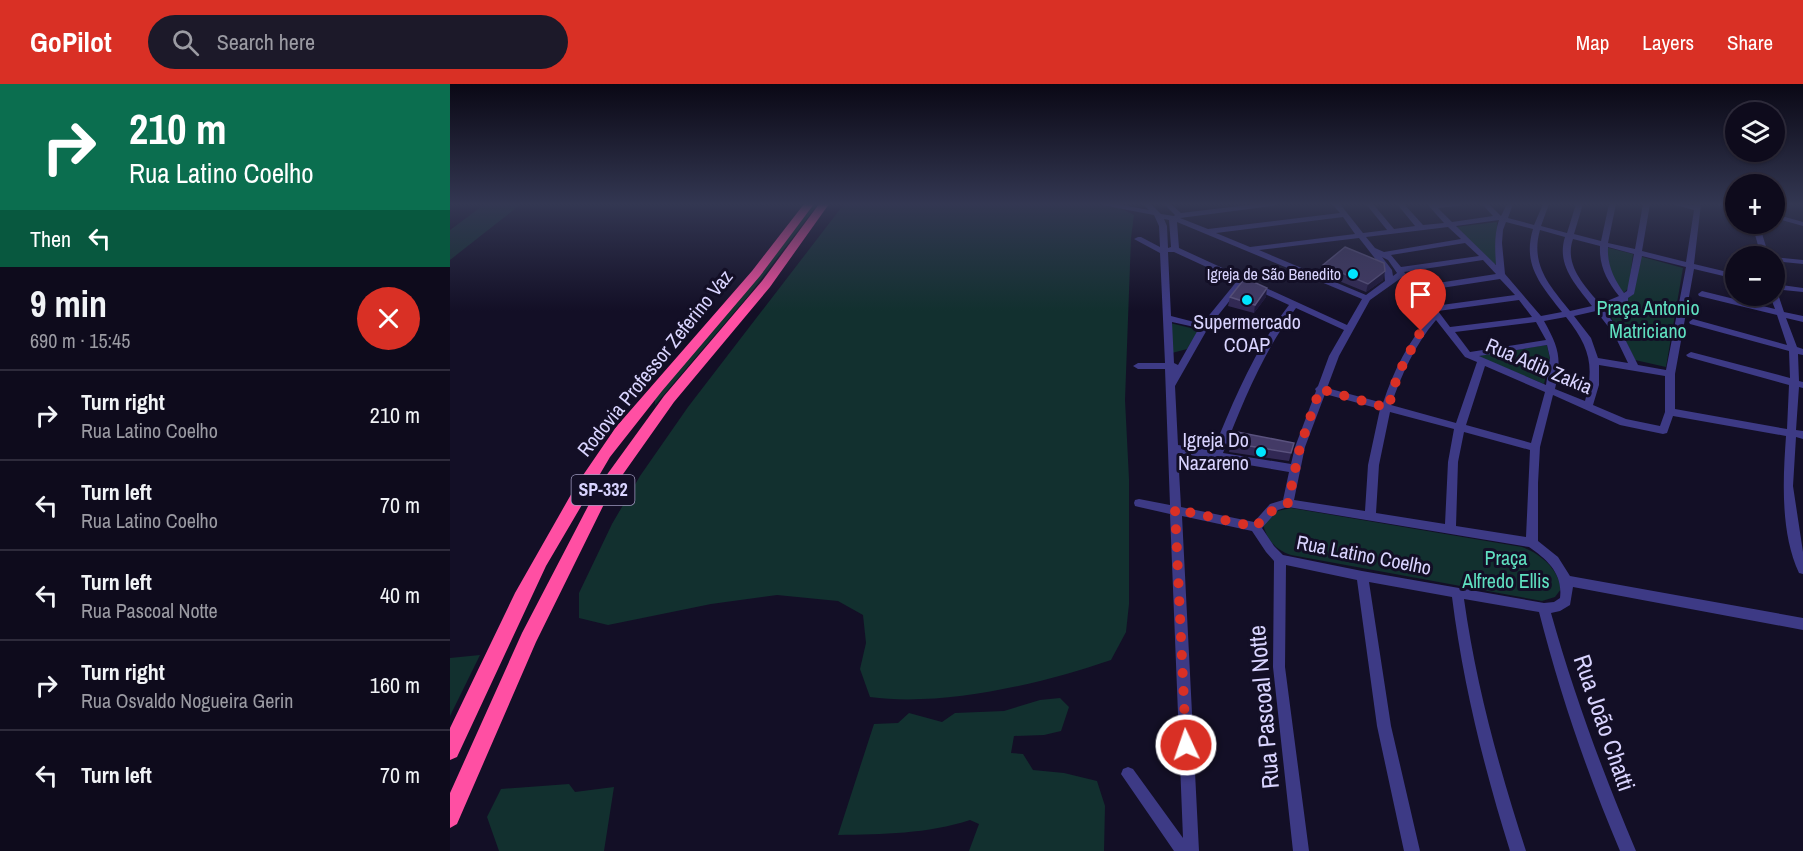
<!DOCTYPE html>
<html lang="en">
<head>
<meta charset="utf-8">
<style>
	:root { --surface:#0e0b1c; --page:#1c1929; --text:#f1f3f6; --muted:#9b9ba3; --line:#2e2b3b; --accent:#d93025 }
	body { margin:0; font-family:"Archivo Narrow",sans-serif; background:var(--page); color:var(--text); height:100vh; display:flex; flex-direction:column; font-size:22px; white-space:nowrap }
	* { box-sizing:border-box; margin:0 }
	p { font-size:20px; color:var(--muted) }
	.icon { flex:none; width:33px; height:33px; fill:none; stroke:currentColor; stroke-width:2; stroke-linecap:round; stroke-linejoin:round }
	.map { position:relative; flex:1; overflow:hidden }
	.sheet { display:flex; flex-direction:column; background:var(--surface); width:450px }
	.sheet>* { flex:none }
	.guide { background:#0b6e4f; color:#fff; overflow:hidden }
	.tools { position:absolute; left:1275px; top:18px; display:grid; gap:12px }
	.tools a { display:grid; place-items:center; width:60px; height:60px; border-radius:50%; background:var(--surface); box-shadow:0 2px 4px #0004,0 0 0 2px var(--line); font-size:30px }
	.pin { position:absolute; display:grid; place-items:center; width:51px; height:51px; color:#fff; margin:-62px -26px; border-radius:50% 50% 50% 0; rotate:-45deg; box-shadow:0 0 6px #0007 }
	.pin .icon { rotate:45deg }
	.me { position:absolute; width:66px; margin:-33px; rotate:357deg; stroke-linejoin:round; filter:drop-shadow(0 0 4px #0008) }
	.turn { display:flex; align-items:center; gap:21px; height:126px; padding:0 30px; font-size:27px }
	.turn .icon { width:78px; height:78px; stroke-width:2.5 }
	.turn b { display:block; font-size:42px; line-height:51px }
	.then { display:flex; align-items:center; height:57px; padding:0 30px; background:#0003; gap:12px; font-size:22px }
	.round { display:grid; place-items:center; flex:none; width:63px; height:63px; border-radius:32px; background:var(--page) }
	.summary { display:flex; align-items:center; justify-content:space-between; height:102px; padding:0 30px }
	h1 { font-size:36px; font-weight:800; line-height:45px }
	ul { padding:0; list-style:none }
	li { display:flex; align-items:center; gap:18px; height:90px; padding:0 30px; border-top:2px solid var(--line) }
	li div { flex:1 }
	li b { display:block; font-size:22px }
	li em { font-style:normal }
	header { display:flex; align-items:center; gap:36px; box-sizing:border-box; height:84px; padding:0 30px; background:var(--accent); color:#fff }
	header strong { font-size:28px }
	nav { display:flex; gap:33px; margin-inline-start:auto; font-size:21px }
	.search { width:420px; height:54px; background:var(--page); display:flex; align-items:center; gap:15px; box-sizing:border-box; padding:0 21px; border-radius:33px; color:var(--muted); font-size:22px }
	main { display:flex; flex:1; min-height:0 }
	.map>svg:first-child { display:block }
	.green { fill:#12302f }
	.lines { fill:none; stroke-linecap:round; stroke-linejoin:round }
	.minor { fill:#3d3a85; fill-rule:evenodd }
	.highway { fill:#ff4fa3; fill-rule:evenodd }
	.wall { fill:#312854 }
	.shaded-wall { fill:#1d163a }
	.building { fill:#433a66; stroke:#5a527e; stroke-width:1.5 }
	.route { stroke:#d93025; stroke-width:10; stroke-dasharray:0 18 }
	.poi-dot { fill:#00e5ff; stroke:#130f26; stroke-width:2 }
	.labels { text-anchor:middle; stroke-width:6; stroke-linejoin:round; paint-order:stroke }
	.far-poi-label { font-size:16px; fill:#d9d4ff; stroke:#130f26; text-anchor:end }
	.shield { fill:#130f26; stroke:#9e99be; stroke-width:1.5 }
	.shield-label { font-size:18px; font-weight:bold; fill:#d9d4ff }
	.park-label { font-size:20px; fill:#5fe0c0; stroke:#130f26 }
	.poi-label { font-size:20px; fill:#d9d4ff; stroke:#130f26 }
	.street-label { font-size:20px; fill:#d9d4ff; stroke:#130f26 }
	.near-street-label { font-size:24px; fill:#d9d4ff; stroke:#130f26 }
</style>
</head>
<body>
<header>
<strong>GoPilot</strong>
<div class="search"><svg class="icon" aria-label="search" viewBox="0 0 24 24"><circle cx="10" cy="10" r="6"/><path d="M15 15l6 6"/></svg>Search here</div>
<nav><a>Map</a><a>Layers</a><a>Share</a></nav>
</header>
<main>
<section class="sheet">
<div class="guide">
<div class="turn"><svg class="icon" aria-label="right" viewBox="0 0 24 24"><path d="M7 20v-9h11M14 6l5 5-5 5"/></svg><div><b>210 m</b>Rua Latino Coelho</div></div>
<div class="then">Then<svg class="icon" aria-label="left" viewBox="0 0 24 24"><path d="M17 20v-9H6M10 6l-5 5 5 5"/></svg></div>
</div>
<div class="summary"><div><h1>9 min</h1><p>690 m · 15:45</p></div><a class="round" style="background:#d93025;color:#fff"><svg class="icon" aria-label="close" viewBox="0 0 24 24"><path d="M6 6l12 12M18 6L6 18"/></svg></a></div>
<ul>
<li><svg class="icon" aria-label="right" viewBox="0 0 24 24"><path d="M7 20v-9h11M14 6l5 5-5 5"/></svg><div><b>Turn right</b><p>Rua Latino Coelho</p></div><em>210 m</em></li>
<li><svg class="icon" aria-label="left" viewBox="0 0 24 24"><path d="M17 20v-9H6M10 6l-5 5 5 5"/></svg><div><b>Turn left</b><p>Rua Latino Coelho</p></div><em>70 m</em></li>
<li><svg class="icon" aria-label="left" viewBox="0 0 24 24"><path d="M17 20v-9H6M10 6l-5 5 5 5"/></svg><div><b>Turn left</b><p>Rua Pascoal Notte</p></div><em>40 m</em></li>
<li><svg class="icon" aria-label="right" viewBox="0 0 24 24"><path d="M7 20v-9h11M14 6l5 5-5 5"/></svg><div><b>Turn right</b><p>Rua Osvaldo Nogueira Gerin</p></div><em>160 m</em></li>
<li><svg class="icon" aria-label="left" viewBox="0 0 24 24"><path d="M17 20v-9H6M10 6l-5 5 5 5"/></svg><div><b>Turn left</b></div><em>70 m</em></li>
</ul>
</section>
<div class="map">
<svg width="1353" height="767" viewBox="0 0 1353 767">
	<rect width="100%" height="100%" fill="#130f26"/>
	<g class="green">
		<path d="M35,120H71L0,176V146Z"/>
		<path d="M362,120H368L299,211L205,321V312L294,208Z"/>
		<path d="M394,120H644L670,124L684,131L681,154L675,316L679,395V520L676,548L661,576C591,600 493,623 420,613L410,585L416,559L413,531L388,517L327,511L261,520L158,541L129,534V509L162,440L190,392L238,323Z"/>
		<path d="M1047,138L1049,180H1042L1005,143Z"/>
		<path d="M1155,163L1183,170L1179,203L1174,209L1159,190Z"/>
		<path d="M1189,172L1233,184L1216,283L1185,276L1171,247L1154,225C1188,215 1184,203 1189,172Z"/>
		<path d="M720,239L749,246L737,265L722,269Z"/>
		<path d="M1097,261L1100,275L1094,300L1027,272Z"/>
		<path d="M841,424L1072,463C1091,470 1108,485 1111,505L1105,513L1092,517L841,471C825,465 818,457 813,441L823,428Z"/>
		<path d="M30,571L0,632V574Z"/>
		<path d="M610,614L619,623L611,647L594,651L564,652L561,669L573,670L583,686L614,689L647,697L655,722L654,767H519L529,740L520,736C478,750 432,750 388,751L424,640L448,639L459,629L492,638L505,629L554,627L590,616Z"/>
		<path d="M119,700L125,708L164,703L154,767H49L37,733L51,705Z"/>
	</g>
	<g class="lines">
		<g class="minor">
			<path d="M653,120H667L699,126L693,120H701L711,130L724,132L725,131L714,120H721L731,129L806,120H826L822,122L730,134L758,145L890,129L882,120H890L913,149L937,146L916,120H923L944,145L965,142L947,120H954L973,141L994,139L977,120H1012L1009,122L988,124L1002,138L1043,132L1032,120H1039L1051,132L1057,120H1063L1058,134L1084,141L1093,120H1099L1091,142L1117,149L1126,120H1133L1124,150L1151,157L1159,120H1166L1158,159L1185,165L1193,120H1200L1192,167L1236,178L1244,126L1222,120L1244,121L1245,120H1251L1244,180L1286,190V195L1244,185L1225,290V325L1337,345L1339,301L1238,273L1236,271L1241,268L1340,294L1339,267L1240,240L1239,238L1243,235L1337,261L1327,231L1249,212L1248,210L1252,207L1325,225L1320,212H1324V208L1328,210L1334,228L1353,232V238L1336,234L1347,263L1353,265V271L1348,270L1349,297L1353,298V304L1349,303L1346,346L1353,347V355L1346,353L1343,402L1353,468V490L1349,489C1330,448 1333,395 1336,352L1223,332L1217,349L1213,350L1170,341L1103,311L1090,363L1088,399V457L1108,473L1120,492L1353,534V546L1123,503L1120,521L1110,527L1101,529C1124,611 1153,689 1186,767H1170C1137,689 1110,610 1089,528L1014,515C1026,601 1049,684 1076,767H1060C1034,684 1013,600 1002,513L919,498L941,642L970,767H954L927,642L907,496L836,481L835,583L859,767H843L823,583L824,477L816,468L802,447L732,432L749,767H724L671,690L673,685L678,683L683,685L733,754L720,430L689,423L685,422L684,419L685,416L689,415L720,421L715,285H688L683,282L688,279H715L710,169L684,155L688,153H691L710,163L709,142L704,131L657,122ZM893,133L905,150L800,163L766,149ZM714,135L719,136L721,163L718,164L717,142ZM1049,136C1044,151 1045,165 1046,181L1006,142ZM727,138L912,215L897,241L729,164ZM1056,138L1083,145C1072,181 1091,201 1112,228L1091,232L1055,190L1052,159L1053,146ZM998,143L1011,155L934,168L925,164L916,153ZM1090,146L1115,153C1106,181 1126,201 1142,222L1120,227C1100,202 1080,181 1090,146ZM909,154L934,186L935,197L916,211L809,166ZM1123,155L1150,162C1149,182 1157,197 1169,212L1150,220C1134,201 1114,181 1123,155ZM1015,159L1029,172L951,183L941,171ZM1158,163L1184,170L1177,207L1174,209C1164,195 1157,181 1158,163ZM718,168H724L787,197L752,240L721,232ZM1192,172L1236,183L1216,286L1188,281L1172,249L1153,225L1178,217V214L1184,210ZM932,173L938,176L947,189L943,192L942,186ZM1033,176L1046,190L968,202L954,188ZM951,194L963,207L982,231C958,257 944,286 933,319L877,304L889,272L920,216ZM1050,195L1065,211L984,222L972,207ZM793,200L839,221C805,265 784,315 763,367L728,361L725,302L758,244ZM1069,216L1082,233L1000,243L988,227ZM846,224L894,246L879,272L868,302L865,305L866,307L845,363L841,380L773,369C793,318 813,268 846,224ZM1146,227L1164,250L1178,279L1148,274L1141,254L1124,232ZM1116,233C1139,262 1145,281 1135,317L1105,305C1112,274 1109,264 1094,237ZM986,236L1015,273L1027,278L1006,339L941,321C952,290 964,262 986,236ZM722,238L749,244L728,281L724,279ZM1086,238L1096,256L1020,268L1005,248ZM1097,261L1100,274L1096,301L1029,272ZM1149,281L1215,292V328L1210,342L1176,335L1143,321L1149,301ZM1035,282L1095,308L1081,359L1016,341ZM875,310L930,325L918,381L915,427L844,416L855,363ZM940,328L1004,345L998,378L995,440L926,429L929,381ZM1014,348L1080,366L1076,453L1006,442L1008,378ZM728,369L839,388L833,416L820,420L804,438L731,423ZM838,423L1079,463C1098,476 1113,490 1110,514L1104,518L1094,519L912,487L833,471L824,462L812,444L828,426Z"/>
			<path d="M1268,120L1286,121V125L1269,122Z"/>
			<path d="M1324,130L1353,138V142L1324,134Z"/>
			<path d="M1302,140H1309L1319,172H1311Z"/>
			<path d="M1324,173L1353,176V180L1324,177Z"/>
			<path d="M1324,200L1353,204V208L1324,205Z"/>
		</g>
		<g class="highway">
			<path d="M354,120H364L310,192L212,307L160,373L96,482L7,673L0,676V644L65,509L127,400L166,343L302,187Z"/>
			<path d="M369,120H379L320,203L224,318L159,410L86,558L7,740L0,744V709L72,549L148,403L214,312L312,197Z"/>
		</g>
	</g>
	<g class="wall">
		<path d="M1324,120H1342L1337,126L1324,125Z"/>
		<path d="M873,181L933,196L916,208L872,190Z"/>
		<path d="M780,213H816L804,229L778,222Z"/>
		<path d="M781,359H844L839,377L779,368Z"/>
	</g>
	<g class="shaded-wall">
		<path d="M935,187L933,196L916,208L918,200Z"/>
		<path d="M817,204L816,213L804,229L805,221Z"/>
	</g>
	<g class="building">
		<path d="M895,163L934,179L935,187L918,200L873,181Z"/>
		<path d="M795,194L817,204L805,221L780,213Z"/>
		<path d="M787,348L844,359L841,369L781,359Z"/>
	</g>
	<linearGradient id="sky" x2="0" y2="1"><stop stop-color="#0a0815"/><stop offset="0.53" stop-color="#333752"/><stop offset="1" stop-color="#333752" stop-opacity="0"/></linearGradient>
	<rect width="1353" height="227" fill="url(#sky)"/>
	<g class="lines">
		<path class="route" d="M736,661L725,425L806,443L816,430L838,419L850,363L870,305L938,324L948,290L971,247"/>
	</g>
	<g class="poi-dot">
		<circle cx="903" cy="190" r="6"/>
		<circle cx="797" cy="216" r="6"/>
		<circle cx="811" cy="368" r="6"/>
	</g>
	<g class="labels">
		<g class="far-poi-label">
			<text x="891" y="196">Igreja de São Benedito</text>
		</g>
		<rect class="shield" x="121.5" y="391" width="63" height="30" rx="4.5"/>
		<g class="shield-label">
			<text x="153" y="412">SP-332</text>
		</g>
		<g class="park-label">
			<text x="1198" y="231">Praça Antonio<tspan x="1198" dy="23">Matriciano</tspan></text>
			<text x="1056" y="481">Praça<tspan x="1056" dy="23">Alfredo Ellis</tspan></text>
		</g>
		<g class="poi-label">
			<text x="797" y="245">Supermercado<tspan x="797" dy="23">COAP</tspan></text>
			<text x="799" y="363" text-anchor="end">Igreja Do<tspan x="799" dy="23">Nazareno</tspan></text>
		</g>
		<g class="street-label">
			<text transform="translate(205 279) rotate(-51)" y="7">Rodovia Professor Zeferino Vaz</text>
			<text transform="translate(1089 282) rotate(23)" y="7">Rua Adib Zakia</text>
			<text transform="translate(914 471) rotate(11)" y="7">Rua Latino Coelho</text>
		</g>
		<g class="near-street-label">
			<text transform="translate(814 623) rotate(-95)" y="8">Rua Pascoal Notte</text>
			<text transform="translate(1154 639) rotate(71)" y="8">Rua João Chatti</text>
		</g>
	</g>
</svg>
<div class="tools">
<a><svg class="icon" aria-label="layers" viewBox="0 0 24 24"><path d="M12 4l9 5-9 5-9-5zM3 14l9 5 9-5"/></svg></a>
<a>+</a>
<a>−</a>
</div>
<div class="pin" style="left:971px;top:247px;background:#d93025"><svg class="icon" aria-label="arrive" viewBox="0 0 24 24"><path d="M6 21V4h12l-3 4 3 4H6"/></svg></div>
<svg class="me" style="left:736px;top:661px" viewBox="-20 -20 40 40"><circle r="17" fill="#d93025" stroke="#fff" stroke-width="3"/><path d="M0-11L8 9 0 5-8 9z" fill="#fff"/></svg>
</div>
</main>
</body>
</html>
